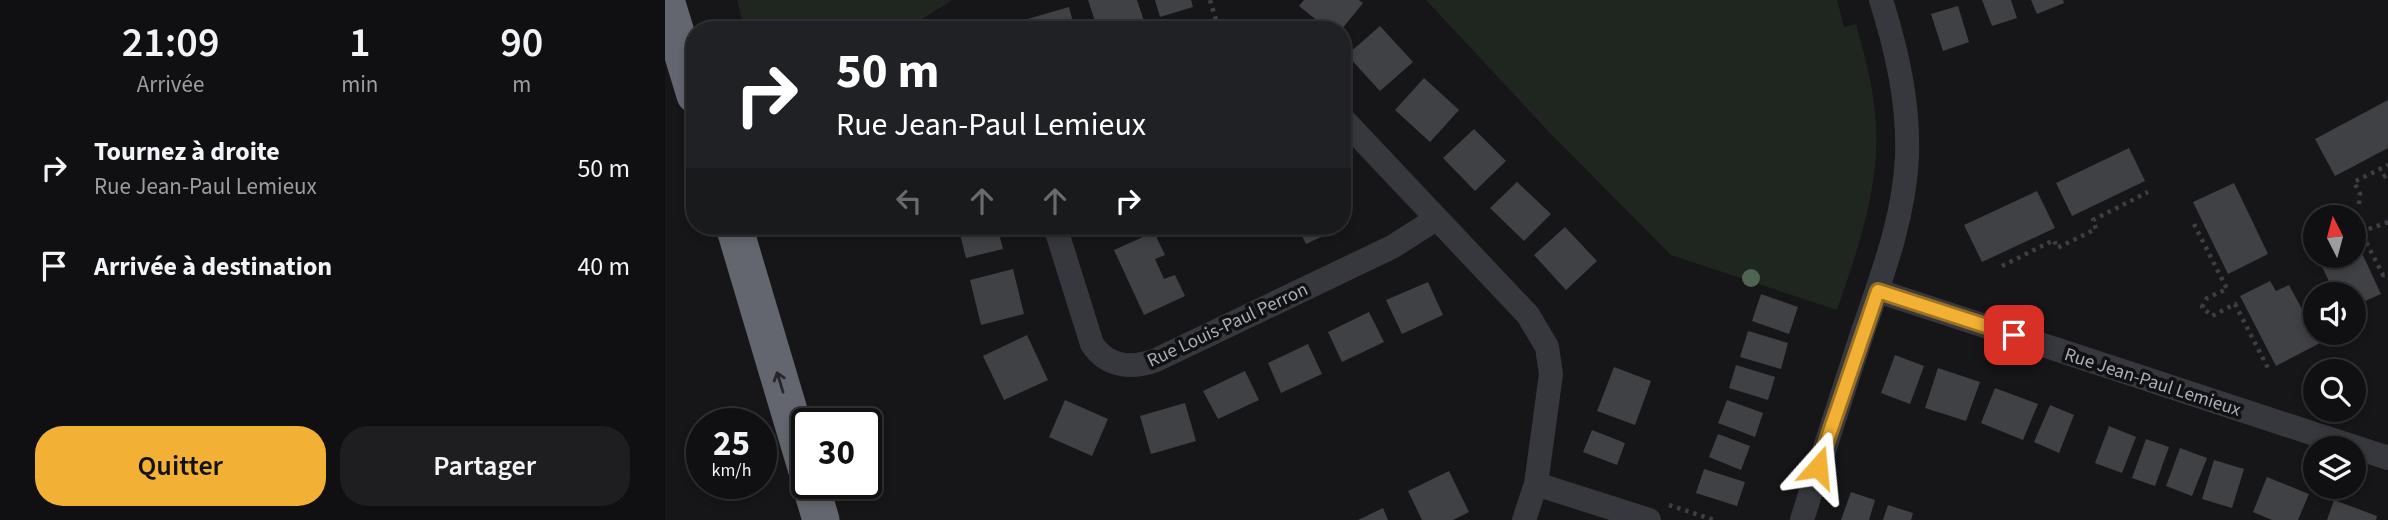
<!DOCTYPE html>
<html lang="fr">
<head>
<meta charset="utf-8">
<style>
	:root { --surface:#101012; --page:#1e1e20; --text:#f1f3f6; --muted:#9c9d9f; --line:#303032; --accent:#f2b134 }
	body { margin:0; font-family:"Source Sans 3",sans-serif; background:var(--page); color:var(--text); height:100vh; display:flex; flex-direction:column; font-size:26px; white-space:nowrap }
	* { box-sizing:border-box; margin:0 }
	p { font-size:23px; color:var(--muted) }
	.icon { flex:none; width:38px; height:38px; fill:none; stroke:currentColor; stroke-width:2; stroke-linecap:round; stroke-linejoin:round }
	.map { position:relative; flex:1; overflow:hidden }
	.details { display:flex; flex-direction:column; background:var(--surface); width:665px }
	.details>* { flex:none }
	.hud { position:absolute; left:21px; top:21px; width:665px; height:214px; border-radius:28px; box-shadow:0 4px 10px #0003,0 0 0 2px var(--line); background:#202124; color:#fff; overflow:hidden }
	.needle { width:46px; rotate:354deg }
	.controls { position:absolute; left:1638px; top:205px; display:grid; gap:14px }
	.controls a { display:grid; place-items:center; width:63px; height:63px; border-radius:50%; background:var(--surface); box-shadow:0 4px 10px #0003,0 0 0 2px var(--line); font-size:35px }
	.speed { position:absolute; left:21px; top:408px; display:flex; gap:14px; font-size:35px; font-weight:700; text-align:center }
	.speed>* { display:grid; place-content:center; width:91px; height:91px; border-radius:50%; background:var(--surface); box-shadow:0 4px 10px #0003,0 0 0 2px var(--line); line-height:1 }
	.speed small { font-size:18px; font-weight:400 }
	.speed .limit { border:4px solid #111; border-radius:10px; background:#fff; color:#111 }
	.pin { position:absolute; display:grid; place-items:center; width:60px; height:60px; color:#fff; margin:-30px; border-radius:14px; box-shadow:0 4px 10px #0006 }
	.me { position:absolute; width:77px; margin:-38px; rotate:18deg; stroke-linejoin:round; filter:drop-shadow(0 0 5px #0008) }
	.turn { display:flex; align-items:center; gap:24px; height:147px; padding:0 35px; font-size:32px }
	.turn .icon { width:91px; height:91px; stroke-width:2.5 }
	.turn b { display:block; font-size:49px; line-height:60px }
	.lanes { display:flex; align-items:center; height:66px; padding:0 35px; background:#0003; justify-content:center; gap:35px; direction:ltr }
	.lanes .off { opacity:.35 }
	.eta { display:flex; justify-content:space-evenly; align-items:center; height:119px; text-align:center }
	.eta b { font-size:42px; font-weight:600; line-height:49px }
	.button { display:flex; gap:14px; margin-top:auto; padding:14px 35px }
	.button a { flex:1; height:80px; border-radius:28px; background:var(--accent); color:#111; font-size:28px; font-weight:600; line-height:80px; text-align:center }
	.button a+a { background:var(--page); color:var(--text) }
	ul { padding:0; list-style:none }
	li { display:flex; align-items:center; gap:21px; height:98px; padding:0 35px }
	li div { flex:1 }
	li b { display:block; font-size:26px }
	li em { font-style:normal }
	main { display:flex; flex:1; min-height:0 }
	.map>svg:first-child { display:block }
	.green { fill:#1e261f }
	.building { fill:#404145 }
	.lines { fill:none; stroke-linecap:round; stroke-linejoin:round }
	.path { stroke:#3d3f44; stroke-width:4.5; stroke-dasharray:3.5 5; stroke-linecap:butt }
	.minor { stroke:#37383d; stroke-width:24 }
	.highway { stroke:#63666e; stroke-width:37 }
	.tree { fill:#506452 }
	.oneway { stroke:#26262a }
	.route-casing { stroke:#9d7322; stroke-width:18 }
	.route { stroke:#f2b134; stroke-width:12 }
	.labels { text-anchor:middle; stroke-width:7; stroke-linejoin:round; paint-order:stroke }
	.street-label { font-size:19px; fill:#a8adb8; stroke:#111113 }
</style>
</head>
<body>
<main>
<section class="details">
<div class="eta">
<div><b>21:09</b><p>Arrivée</p></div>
<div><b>1</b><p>min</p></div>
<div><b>90</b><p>m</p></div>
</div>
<ul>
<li><svg class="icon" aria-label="right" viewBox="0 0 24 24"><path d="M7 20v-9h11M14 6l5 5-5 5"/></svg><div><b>Tournez à droite</b><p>Rue Jean-Paul Lemieux</p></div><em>50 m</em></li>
<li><svg class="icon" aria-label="arrive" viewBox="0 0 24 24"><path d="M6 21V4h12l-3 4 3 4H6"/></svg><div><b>Arrivée à destination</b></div><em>40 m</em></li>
</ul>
<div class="button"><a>Quitter</a><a>Partager</a></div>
</section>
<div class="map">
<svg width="1723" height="520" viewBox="0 0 1723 520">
	<rect width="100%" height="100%" fill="#161618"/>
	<g class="green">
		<path d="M72,0H287L240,30H80Z"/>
		<path d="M761,0H1172L1179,27L1191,24C1198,51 1206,76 1209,104C1219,176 1195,243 1172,310L1006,255L884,132Z"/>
	</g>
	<g class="building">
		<path d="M423,0H472L481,27L473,30H433Z"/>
		<path d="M490,0H526L528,7L495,17Z"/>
		<path d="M639,0H694L698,3L676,30H664L634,6Z"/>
		<path d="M1317,0H1346L1352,18L1327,26Z"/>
		<path d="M1366,0H1398L1399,3L1372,14Z"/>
		<path d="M1293,6L1304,42L1278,51L1266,14Z"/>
		<path d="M404,7L410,30H362L359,20Z"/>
		<path d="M715,26L748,62L715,91L682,55Z"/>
		<path d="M759,78L794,110L765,142L730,110Z"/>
		<path d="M1723,100V148L1670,176L1650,139Z"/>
		<path d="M809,129L841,161L810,191L778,158Z"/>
		<path d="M1464,148L1480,181L1407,216L1391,183Z"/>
		<path d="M852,182L886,214L859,241L825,208Z"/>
		<path d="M1569,183L1603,254L1563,274L1528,202Z"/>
		<path d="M1372,191L1390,228L1317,262L1299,225Z"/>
		<path d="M293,226H332L338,249L301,258Z"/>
		<path d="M632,226H669L671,230L641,244Z"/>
		<path d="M900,227L932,261L901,290L869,255Z"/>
		<path d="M489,232L500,255L490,259L499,279L510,275L520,296L479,315L449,250Z"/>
		<path d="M1689,236L1716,294L1689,306V294H1670L1652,256H1689Z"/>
		<path d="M348,269L359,314L316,325L305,280Z"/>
		<path d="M1605,281L1611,291L1624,285L1655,343L1611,366L1575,296Z"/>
		<path d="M763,282L778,315L737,334L721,300Z"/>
		<path d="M1096,294L1133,307L1124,334L1087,321Z"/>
		<path d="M704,312L719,342L677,362L663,332Z"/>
		<path d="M1083,331L1123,343L1116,369L1075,357Z"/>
		<path d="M362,335L383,380L339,400L318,356Z"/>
		<path d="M643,344L657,374L616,393L603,363Z"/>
		<path d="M1230,355L1259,366L1245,404L1216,393Z"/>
		<path d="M1071,365L1110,377L1103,400L1064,388Z"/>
		<path d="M949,367L986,381L970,425L932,411Z"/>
		<path d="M1273,368L1315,382L1301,421L1260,408Z"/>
		<path d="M580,371L594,400L553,419L538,391Z"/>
		<path d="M1330,388L1373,404L1358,440L1316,423Z"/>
		<path d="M400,400L443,419L427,456L384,437Z"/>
		<path d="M1062,400L1098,413L1090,437L1053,423Z"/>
		<path d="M520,403L531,441L486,454L475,416Z"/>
		<path d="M1385,405L1409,415L1394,453L1369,442Z"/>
		<path d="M1444,426L1471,437L1457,473L1430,463Z"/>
		<path d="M927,430L960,443L952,465L918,452Z"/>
		<path d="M1053,434L1085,446L1076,470L1044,457Z"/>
		<path d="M1481,439L1504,447L1490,486L1467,478Z"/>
		<path d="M1515,448L1542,458L1527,496L1501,486Z"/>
		<path d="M1549,460L1579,469L1567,508L1537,499Z"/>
		<path d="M1039,469L1080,482L1072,506L1031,493Z"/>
		<path d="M784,471L804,512L788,520H757L743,491Z"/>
		<path d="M1602,477L1644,494L1633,520H1607L1588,512Z"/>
		<path d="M1186,492L1210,500L1204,520H1176Z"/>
		<path d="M1669,500L1712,516L1711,520H1662Z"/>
		<path d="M1223,505L1248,513L1246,520H1218Z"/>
		<path d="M718,508L723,520H693Z"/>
	</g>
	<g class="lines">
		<g class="path">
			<path d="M545,0L554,30"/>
			<path d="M1718,177L1723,174"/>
			<path d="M1694,204L1695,194L1689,182L1723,165"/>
			<path d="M1723,222L1701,230L1693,226L1718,275L1723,272"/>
			<path d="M1529,224L1562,289L1542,298L1537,307L1547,316L1570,304L1605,372"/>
			<path d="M1337,266L1389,240L1392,248L1431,229L1428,220L1483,192"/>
			<path d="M1004,505L1049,520"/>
		</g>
		<g class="minor">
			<path d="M677,118L863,315L882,347L886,374L871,484L859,520"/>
			<path d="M390,226L427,344C442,367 467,369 491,360L727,247L771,219"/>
			<path d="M1213,291L1723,458"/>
			<path d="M871,484L984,520"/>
			<path d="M1137,520C1156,459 1176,398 1196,337C1216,278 1239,220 1242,157C1244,103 1232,51 1216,0"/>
		</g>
		<g class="highway">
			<path d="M1,0L30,95"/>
			<path d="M69,226L142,471"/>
			<path d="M145,483L156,520"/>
		</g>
	</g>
	<circle class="tree" cx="1086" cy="278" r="9"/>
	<defs><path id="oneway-shaft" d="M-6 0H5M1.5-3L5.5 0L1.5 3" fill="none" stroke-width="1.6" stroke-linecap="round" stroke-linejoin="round" transform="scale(1.75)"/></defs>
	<use class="oneway" href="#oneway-shaft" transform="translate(115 382) rotate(-107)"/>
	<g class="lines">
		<defs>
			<path id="route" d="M1153,467L1213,291L1349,335"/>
		</defs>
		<use href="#route" class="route-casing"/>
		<use href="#route" class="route"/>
	</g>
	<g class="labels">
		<g class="street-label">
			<text transform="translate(562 324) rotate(-25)" y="7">Rue Louis-Paul Perron</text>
			<text transform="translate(1488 381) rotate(18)" y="7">Rue Jean-Paul Lemieux</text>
		</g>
	</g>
</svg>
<div class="controls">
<a><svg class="needle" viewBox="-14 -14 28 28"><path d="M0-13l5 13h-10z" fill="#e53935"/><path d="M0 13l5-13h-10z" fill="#9c9d9f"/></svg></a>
<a><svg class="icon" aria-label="sound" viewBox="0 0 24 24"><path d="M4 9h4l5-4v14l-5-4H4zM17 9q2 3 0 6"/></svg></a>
<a><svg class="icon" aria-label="search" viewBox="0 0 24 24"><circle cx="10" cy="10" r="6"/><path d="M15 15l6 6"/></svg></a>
<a><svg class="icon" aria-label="layers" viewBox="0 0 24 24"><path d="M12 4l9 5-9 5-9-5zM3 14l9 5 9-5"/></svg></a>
</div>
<div class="speed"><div>25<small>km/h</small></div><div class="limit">30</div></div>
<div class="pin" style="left:1349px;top:335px;background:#d93025"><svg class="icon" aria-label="arrive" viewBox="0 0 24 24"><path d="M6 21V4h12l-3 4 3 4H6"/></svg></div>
<svg class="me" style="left:1153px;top:467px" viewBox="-20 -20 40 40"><path d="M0-17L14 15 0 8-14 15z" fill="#f2b134" stroke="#fff" stroke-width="4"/></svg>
<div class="hud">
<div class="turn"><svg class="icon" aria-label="right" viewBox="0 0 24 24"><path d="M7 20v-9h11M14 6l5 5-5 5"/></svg><div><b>50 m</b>Rue Jean-Paul Lemieux</div></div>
<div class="lanes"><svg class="icon off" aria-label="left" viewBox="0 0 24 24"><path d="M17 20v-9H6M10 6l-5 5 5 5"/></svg><svg class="icon off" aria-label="ahead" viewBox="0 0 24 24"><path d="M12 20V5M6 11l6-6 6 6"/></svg><svg class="icon off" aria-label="ahead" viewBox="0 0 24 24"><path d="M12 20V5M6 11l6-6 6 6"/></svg><svg class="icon" aria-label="right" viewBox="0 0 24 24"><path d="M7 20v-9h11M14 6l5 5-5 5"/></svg></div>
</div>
</div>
</main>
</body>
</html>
